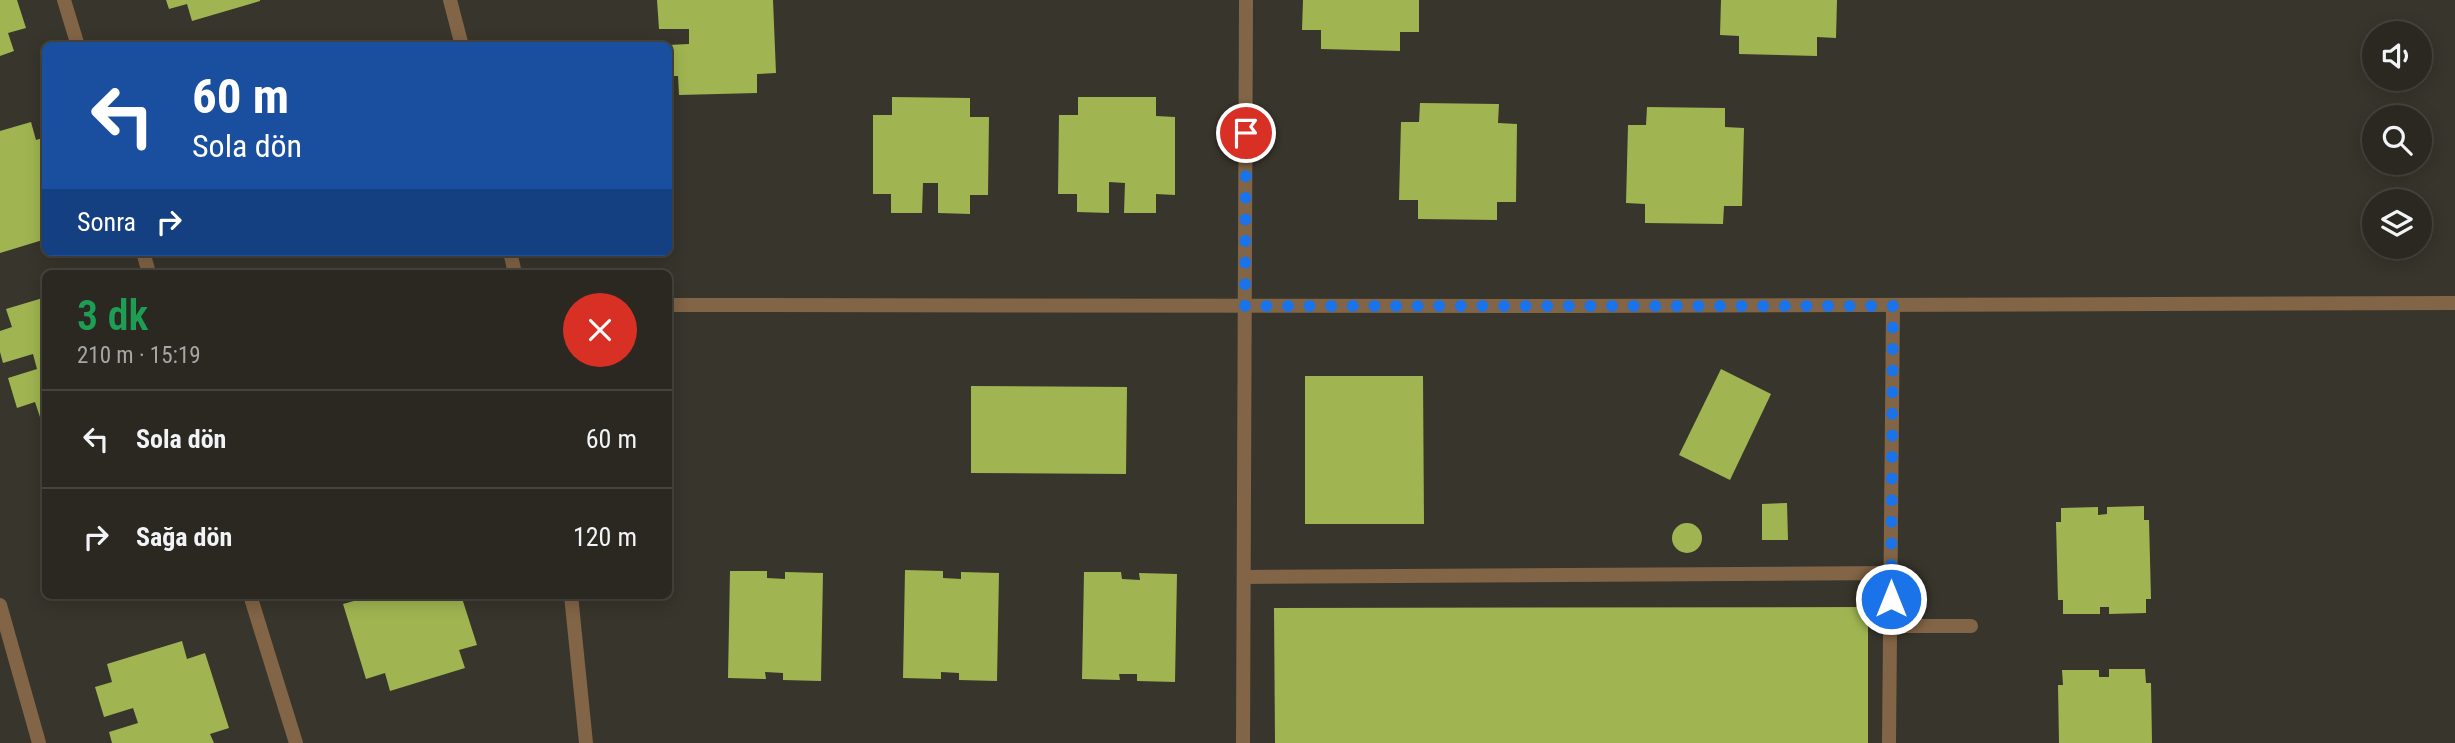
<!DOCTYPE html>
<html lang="tr">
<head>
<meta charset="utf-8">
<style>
	:root { --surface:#2a2821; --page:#32302a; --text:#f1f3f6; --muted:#a5a6a5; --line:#46443f }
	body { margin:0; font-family:"Roboto Condensed",sans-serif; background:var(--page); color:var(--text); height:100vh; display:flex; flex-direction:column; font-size:26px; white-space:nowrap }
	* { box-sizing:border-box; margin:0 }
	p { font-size:23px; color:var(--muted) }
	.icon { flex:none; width:38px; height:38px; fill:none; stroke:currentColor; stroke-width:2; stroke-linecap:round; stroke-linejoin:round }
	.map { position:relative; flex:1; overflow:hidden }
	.drawer { position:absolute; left:42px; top:270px; width:630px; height:329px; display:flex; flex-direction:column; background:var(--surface); border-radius:10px; box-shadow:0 4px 18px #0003,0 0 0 2px var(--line) }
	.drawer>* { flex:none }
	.banner { position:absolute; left:42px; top:42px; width:630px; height:214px; border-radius:10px; box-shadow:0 4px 18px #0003,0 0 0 2px var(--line); background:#1a4fa0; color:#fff; overflow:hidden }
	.controls { position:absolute; left:2362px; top:21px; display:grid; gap:14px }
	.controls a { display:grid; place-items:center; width:70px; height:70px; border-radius:50%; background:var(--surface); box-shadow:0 4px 18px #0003,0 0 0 2px var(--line); font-size:35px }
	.pin { position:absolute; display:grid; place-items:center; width:60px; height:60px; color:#fff; margin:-30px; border:4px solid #fff; border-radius:50%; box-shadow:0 2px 7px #0007 }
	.me { position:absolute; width:77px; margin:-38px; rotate:0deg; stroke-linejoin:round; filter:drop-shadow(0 0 5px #0008) }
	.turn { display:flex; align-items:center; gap:24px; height:147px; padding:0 35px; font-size:32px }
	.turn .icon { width:91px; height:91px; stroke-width:2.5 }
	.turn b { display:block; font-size:49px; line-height:60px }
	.then { display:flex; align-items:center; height:66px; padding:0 35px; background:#0003; gap:14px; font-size:26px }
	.round { display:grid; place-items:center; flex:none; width:74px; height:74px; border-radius:37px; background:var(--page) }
	.summary { display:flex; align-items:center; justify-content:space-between; height:119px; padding:0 35px }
	h1 { font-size:42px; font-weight:600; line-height:52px; color:#1e9e55 }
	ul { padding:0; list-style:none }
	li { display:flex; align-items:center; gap:21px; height:98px; padding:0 35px; border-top:2px solid var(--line) }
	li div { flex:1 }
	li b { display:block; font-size:26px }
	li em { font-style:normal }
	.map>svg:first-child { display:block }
	.building { fill:#a0b551 }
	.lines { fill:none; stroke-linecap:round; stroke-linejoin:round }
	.service { stroke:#826446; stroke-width:14 }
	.minor { stroke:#826446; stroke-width:14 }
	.tertiary { stroke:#826446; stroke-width:14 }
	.route { stroke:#1a73e8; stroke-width:12; stroke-dasharray:0 21.6 }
</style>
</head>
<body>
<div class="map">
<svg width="2455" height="743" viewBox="0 0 2455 743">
	<rect width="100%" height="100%" fill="#38352c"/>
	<g class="building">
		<path d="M0,0H17L26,28L8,33L14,51L0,56Z"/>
		<path d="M166,0H260V1L192,21L187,4L169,9Z"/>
		<path d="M657,0H773L776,73L757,74V93L679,95L678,76H668V45L689,44V29H659Z"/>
		<path d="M1303,0H1419V32H1400V51L1321,49V30H1302Z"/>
		<path d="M1721,0H1837L1836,38L1817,37V56L1739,54V36L1720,35Z"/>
		<path d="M892,97L970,98V117H989L988,195H970V214L938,213V183H923L922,213H891V194H873V115H892Z"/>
		<path d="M1078,97H1156V116L1175,117V195L1156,194V213H1124L1125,183L1109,182V213L1077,212V194H1058L1059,115H1078Z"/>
		<path d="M1420,103L1499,104L1498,123L1517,124L1516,202H1497V220L1418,219V200H1399L1401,122H1419Z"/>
		<path d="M1647,107L1725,108V127L1744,128L1742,206H1724L1723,224L1645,223V204L1626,203L1628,125H1646Z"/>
		<path d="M31,122L36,140L46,137V239L0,253V131Z"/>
		<path d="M46,297V419L41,420L35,402L17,408L8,378L37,369L33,354L3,363L0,352V331L12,327L6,309Z"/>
		<path d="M1721,369L1771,394L1730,480L1679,455Z"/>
		<path d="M1305,376H1423L1424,524H1305Z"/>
		<path d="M971,386L1127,387L1126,474L971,473Z"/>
		<path d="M1787,503L1788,540H1762V504Z"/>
		<path d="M2144,506V520H2149L2151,599H2146V613L2109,614V607H2100V614H2063V600H2058L2056,522H2061V508L2098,507V515L2107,514V507Z"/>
		<circle cx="1687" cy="538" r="15"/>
		<path d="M905,570L943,571V578L961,579V572L999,573L997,681L959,680V673L941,672V679L903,678Z"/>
		<path d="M730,571H767V578L785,579V572L823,573L821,681L783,680V673L765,672L766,679L728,678Z"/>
		<path d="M1084,572H1121L1122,579L1140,580L1139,573L1177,574L1175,682L1137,681V674H1119L1120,680L1082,679Z"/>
		<path d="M359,595H461L477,645L459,650L465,668L390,691L385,673L366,679L343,604L361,599Z"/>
		<path d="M1868,607V743H1275L1274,608Z"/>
		<path d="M182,641L187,659L205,653L229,728L210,734L214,743H112L109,732L138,723L133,708L104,717L95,687L112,682L107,664Z"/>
		<path d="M2109,669H2145L2146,683H2151L2152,743H2059L2058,685H2063L2062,670H2099V677H2109Z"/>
	</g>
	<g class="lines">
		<path class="service" d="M1890,626H1971"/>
		<g class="minor">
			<path d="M64,0L78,46"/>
			<path d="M143,252L149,273"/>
			<path d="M668,305L1575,306L2455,303"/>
			<path d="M1244,577L1891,573"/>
			<path d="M250,595L296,743"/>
			<path d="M0,605L39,743"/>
			<path d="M1243,743L1246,0"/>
			<path d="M1889,743L1893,306"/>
		</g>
		<g class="tertiary">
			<path d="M450,0L462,46"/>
			<path d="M510,252L515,273"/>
			<path d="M571,595L586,743"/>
		</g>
	</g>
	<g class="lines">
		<path class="route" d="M1246,133L1245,306H1893L1891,599"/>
	</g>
</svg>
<div class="controls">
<a><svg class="icon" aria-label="sound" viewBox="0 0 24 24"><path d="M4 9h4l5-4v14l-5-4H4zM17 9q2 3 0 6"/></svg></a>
<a><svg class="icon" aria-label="search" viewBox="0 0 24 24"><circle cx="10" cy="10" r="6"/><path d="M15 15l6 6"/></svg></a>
<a><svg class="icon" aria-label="layers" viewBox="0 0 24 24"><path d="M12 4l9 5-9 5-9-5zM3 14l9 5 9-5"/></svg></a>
</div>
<div class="pin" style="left:1246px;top:133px;background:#d93025"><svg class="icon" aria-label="arrive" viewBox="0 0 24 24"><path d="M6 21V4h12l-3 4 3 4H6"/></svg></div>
<svg class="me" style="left:1891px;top:599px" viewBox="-20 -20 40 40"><circle r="17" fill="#1a73e8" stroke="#fff" stroke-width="3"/><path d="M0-11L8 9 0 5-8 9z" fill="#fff"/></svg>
<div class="banner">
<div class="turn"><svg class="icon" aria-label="left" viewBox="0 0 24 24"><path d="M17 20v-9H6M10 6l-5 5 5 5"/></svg><div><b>60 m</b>Sola dön</div></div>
<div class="then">Sonra<svg class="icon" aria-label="right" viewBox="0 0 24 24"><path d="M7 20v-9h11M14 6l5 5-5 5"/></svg></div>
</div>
<section class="drawer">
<div class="summary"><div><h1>3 dk</h1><p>210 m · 15:19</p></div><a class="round" style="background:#d93025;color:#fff"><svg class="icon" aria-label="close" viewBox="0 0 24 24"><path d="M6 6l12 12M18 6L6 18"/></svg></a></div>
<ul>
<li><svg class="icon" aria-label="left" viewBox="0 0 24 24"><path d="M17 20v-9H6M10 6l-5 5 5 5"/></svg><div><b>Sola dön</b></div><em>60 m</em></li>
<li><svg class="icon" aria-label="right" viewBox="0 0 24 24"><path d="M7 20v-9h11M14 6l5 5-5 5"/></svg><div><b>Sağa dön</b></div><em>120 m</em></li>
</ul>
</section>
</div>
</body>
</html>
